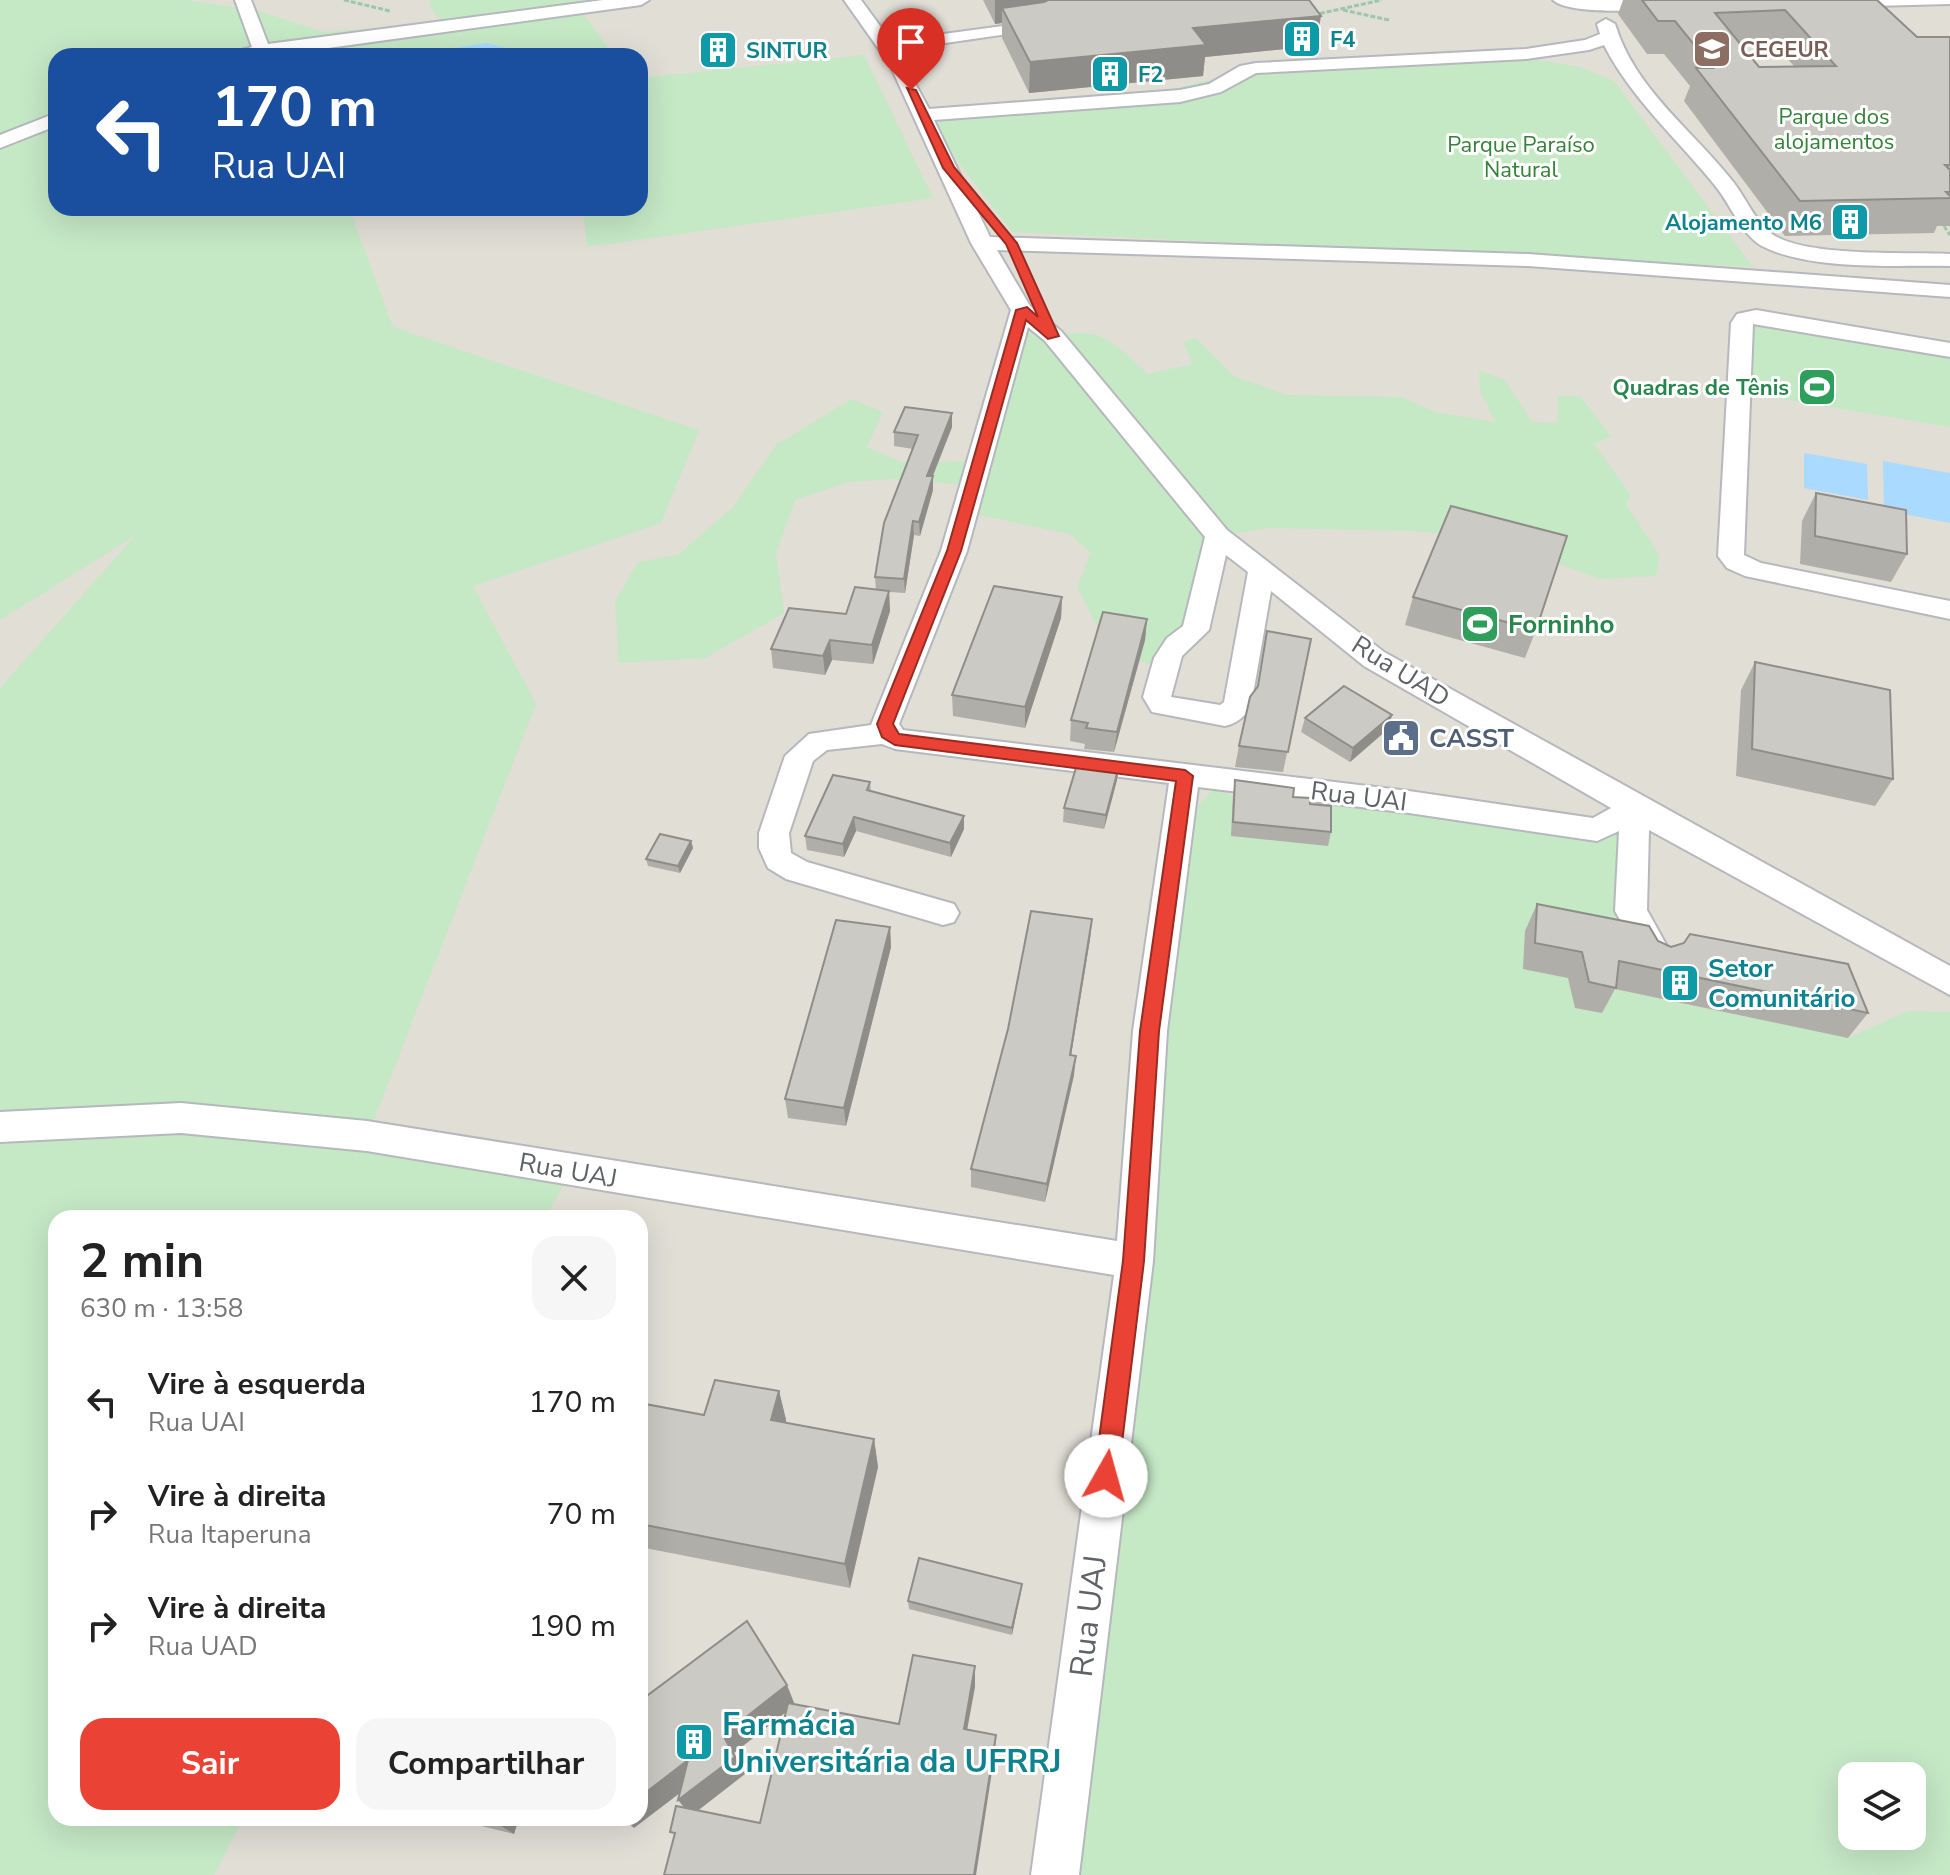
<!DOCTYPE html>
<html lang="pt">
<head>
<meta charset="utf-8">
<style>
	:root { --surface:#fff; --page:#f6f6f6; --text:#222; --muted:#767676; --accent:#ea4335 }
	body { margin:0; font-family:"Nunito Sans",sans-serif; background:var(--page); color:var(--text); height:100vh; display:flex; flex-direction:column; font-size:30px; white-space:nowrap }
	* { box-sizing:border-box; margin:0 }
	p { font-size:26px; color:var(--muted) }
	.icon { flex:none; width:44px; height:44px; fill:none; stroke:currentColor; stroke-width:2; stroke-linecap:round; stroke-linejoin:round }
	.map { position:relative; flex:1; overflow:hidden }
	.details { position:absolute; left:48px; top:1210px; width:600px; height:616px; display:flex; flex-direction:column; background:var(--surface); border-radius:24px; box-shadow:0 8px 32px #0002 }
	.details>* { flex:none }
	.hud { position:absolute; left:48px; top:48px; width:600px; height:168px; border-radius:24px; box-shadow:0 8px 32px #0002; background:#1a4fa0; color:#fff; overflow:hidden }
	.tools { position:absolute; left:1838px; top:1762px; display:grid; gap:16px }
	.tools a { display:grid; place-items:center; width:88px; height:88px; border-radius:16px; background:var(--surface); box-shadow:0 8px 32px #0002; font-size:40px }
	.pin { position:absolute; display:grid; place-items:center; width:68px; height:68px; color:#fff; margin:-82px -34px; border-radius:50% 50% 50% 0; rotate:-45deg; box-shadow:0 0 8px #0007 }
	.pin .icon { rotate:45deg }
	.me { position:absolute; width:88px; margin:-44px; rotate:7deg; stroke-linejoin:round; filter:drop-shadow(0 0 6px #0008) }
	.turn { display:flex; align-items:center; gap:28px; height:168px; padding:0 32px; font-size:36px }
	.turn .icon { width:104px; height:104px; stroke-width:2.5 }
	.turn b { display:block; font-size:56px; line-height:68px }
	.round { display:grid; place-items:center; flex:none; width:84px; height:84px; border-radius:24px; background:var(--page) }
	.summary { display:flex; align-items:center; justify-content:space-between; height:136px; padding:0 32px }
	h1 { font-size:48px; font-weight:700; line-height:60px }
	.primary-button { display:flex; gap:16px; margin-top:auto; padding:16px 32px }
	.primary-button a { flex:1; height:92px; border-radius:24px; background:var(--accent); color:#fff; font-size:32px; font-weight:700; line-height:92px; text-align:center }
	.primary-button a+a { background:var(--page); color:var(--text) }
	ul { padding:0; list-style:none }
	li { display:flex; align-items:center; gap:24px; height:112px; padding:0 32px }
	li div { flex:1 }
	li b { display:block; font-size:30px }
	li em { font-style:normal }
	.map>svg:first-child { display:block }
	.education { fill:#e1ded6; fill-rule:evenodd }
	.green { fill:#c5e8c5; fill-rule:evenodd }
	.water { fill:#aadaff }
	.lines { fill:none; stroke-linecap:round; stroke-linejoin:round }
	.minor-casing { stroke:#b5b8bc; stroke-width:4 }
	.path { stroke:#9cc7a9; stroke-width:3; stroke-dasharray:5 2; stroke-linecap:butt }
	.minor { fill:#fff; fill-rule:evenodd }
	.wall { fill:#afaea9; fill-rule:evenodd }
	.shaded-wall { fill:#8f8d8a }
	.building { fill:#cccac5; stroke:#8f8d8a; stroke-width:2; fill-rule:evenodd }
	.route { fill:#ea4335; stroke:#982c22; stroke-width:2 }
	.labels { text-anchor:middle; stroke-width:6; stroke-linejoin:round; paint-order:stroke }
	.far-culture-label { font-size:22px; font-weight:bold; fill:#0d838f; stroke:#fff; text-anchor:start }
	.far-education-label { font-size:22px; font-weight:bold; fill:#785e54; stroke:#fff; text-anchor:start }
	.far-park-label { font-size:22px; fill:#348238; stroke:#fff }
	.far-leisure-label { font-size:22px; font-weight:bold; fill:#27864d; stroke:#fff; text-anchor:end }
	.leisure-label { font-size:26px; font-weight:bold; fill:#27864d; stroke:#fff; text-anchor:start }
	.street-label { font-size:26px; fill:#5f6368; stroke:#fff }
	.service-label { font-size:26px; font-weight:bold; fill:#4e5e75; stroke:#fff; text-anchor:start }
	.culture-label { font-size:26px; font-weight:bold; fill:#0d838f; stroke:#fff; text-anchor:start }
	.near-street-label { font-size:32px; fill:#5f6368; stroke:#fff }
	.near-culture-label { font-size:32px; font-weight:bold; fill:#0d838f; stroke:#fff; text-anchor:start }
</style>
</head>
<body>
<div class="map">
<svg width="1950" height="1875" viewBox="0 0 1950 1875">
	<rect width="100%" height="100%" fill="#f1efe8"/>
	<path class="education" d="M0,0H1950V1875H0ZM56,56H640V208H56ZM56,1218H640V1818H56ZM1852,1776H1912V1836H1852Z"/>
	<g class="green">
		<path d="M0,0H186L256,10L324,32L444,23L431,9L429,0H641L582,12L614,56H56V208H359L350,211L393,327L699,430L661,523L473,586L536,704L368,1135L570,1171L546,1218H56V1818H243L214,1875H0V688L135,536L0,620Z"/>
		<path d="M864,55L933,198L587,247L583,208H640V78Z"/>
		<path d="M1527,58L1580,67L1614,81L1753,267L1012,232L937,134L940,114L1117,103L1256,68Z"/>
		<path d="M1022,310L1053,336C1101,325 1114,343 1148,374L1192,364L1184,342L1196,338L1234,376L1287,395L1401,397L1436,412L1495,422L1480,390L1479,371L1505,380L1532,422L1557,423L1558,396H1580L1611,436L1594,444L1631,495L1626,504L1660,556L1656,576L1600,579L1557,563L1443,534L1415,531L1269,528L1218,536L1195,630L1165,669L1139,661L1144,640L1101,633L1077,587L1091,553L1070,534L965,512L971,485L891,479L848,482L795,500L776,554L784,613L705,658L619,663L615,601L638,562L678,555L733,507L776,445L851,399L883,412L867,447L901,462L979,461Z"/>
		<path d="M1748,324L1950,356V427L1746,393Z"/>
		<path d="M1214,788L1233,796L1231,836L1327,845L1293,789L1596,830L1635,808L1631,911L1568,978L1576,1008L1605,987L1848,1038L1908,1011L1950,1012V1875H1055L1193,812ZM1852,1776H1912V1836H1852Z"/>
	</g>
	<g class="water">
		<path d="M487,43L506,48L507,56H367L442,50Z"/>
		<path d="M1804,453L1867,464L1868,500L1804,488Z"/>
		<path d="M1883,461L1950,473V523L1884,510Z"/>
	</g>
	<g class="lines">
		<defs>
			<g id="minor">
				<path d="M235,0H251L268,44L603,0H649L641,5L270,56H232L235,52L252,47Z"/>
				<path d="M844,0H861L891,41L1049,20L1052,24L1043,29L897,50L929,109L1180,90L1209,84L1240,66L1256,63L1526,49L1585,40L1600,34L1597,24L1606,19L1615,24C1635,90 1693,130 1734,183C1747,200 1757,225 1775,236C1811,257 1907,252 1950,254V266C1895,265 1811,271 1762,246C1742,235 1731,206 1717,188C1679,140 1632,100 1604,45L1589,50L1526,59L1256,73L1221,92L1180,102L934,120L990,237L1528,254L1950,285V297L1528,266L997,250L1030,306L1061,331L1227,530L1384,652L1950,966V995L1649,830L1647,910L1673,957L1668,966L1657,970L1646,966L1615,911L1619,831L1597,841L1409,813L1198,787L1167,1031L1153,1261L1079,1875H1031L1114,1275L367,1151L181,1133L0,1142V1112L181,1103L367,1121L1117,1241L1133,1031L1169,783L895,749L882,744L827,750L813,761L789,833L791,853L807,862L954,904L959,913L954,922L943,925L786,879L768,868L759,848V833L785,756L809,734L871,725L941,551L1011,310L971,243L890,65ZM1028,327L1045,341L1205,537L1183,626L1167,638L1154,658L1143,697L1152,712L1225,726C1237,723 1245,717 1251,706L1271,591L1364,666L1611,808L1593,818L1409,791L903,730L899,724L967,551ZM1226,555L1248,572L1224,702L1220,705L1171,697L1182,656L1209,630Z"/>
				<path d="M1553,0H1665L1673,5L1665,10C1641,10 1569,15 1553,0Z"/>
				<path d="M1828,0H1950V4L1835,7L1829,6Z"/>
				<path d="M56,113V126L0,148V135Z"/>
				<path d="M1756,310L1950,343V357L1753,324L1744,555L1761,563L1950,601V619L1745,576L1727,568L1718,556L1731,323L1737,314Z"/>
			</g>
		</defs>
		<use href="#minor" class="minor-casing"/>
		<g class="path">
			<path d="M344,0L390,11"/>
			<path d="M1343,10L1389,20"/>
			<path d="M1313,15L1382,0"/>
			<path d="M1944,226L1950,235"/>
		</g>
		<use href="#minor" class="minor"/>
	</g>
	<g class="wall">
		<path d="M983,0H1309L1316,46L1205,57L1203,76L1029,93L1002,38V23L995,24Z"/>
		<path d="M1623,0H1877L1917,37H1950V226H1937L1934,233L1785,236L1684,101L1690,86L1664,54H1647L1618,14ZM1773,43L1794,66L1759,67L1740,44Z"/>
		<path d="M952,413V427L933,476V490L920,536L914,535L905,593L889,592L890,611L873,664L832,660L825,675L773,668L771,649L846,614L876,590L875,577L913,449L894,446V432Z"/>
		<path d="M1816,493L1907,554L1891,582L1800,564L1802,521Z"/>
		<path d="M1062,597L1061,618L1025,728L953,716L952,695Z"/>
		<path d="M1413,597L1536,630L1525,658L1405,625Z"/>
		<path d="M1147,619L1145,640L1114,752L1084,749L1085,744L1070,741L1071,720Z"/>
		<path d="M1311,639L1283,772L1235,767L1239,746Z"/>
		<path d="M1755,662L1893,779L1875,806L1736,776L1741,690Z"/>
		<path d="M1392,715L1388,729L1350,762L1301,732L1305,718Z"/>
		<path d="M1119,766L1117,780L1104,829L1063,822L1064,808Z"/>
		<path d="M1235,780L1310,804L1331,832L1328,846L1231,836L1233,794Z"/>
		<path d="M870,782L871,791L964,829L951,857L856,831L844,857L807,850L805,836Z"/>
		<path d="M691,841L693,848L680,873L648,866L646,859Z"/>
		<path d="M1537,904L1671,947L1868,1013L1848,1038L1615,989L1602,1013L1575,1008L1568,978L1523,969L1525,931Z"/>
		<path d="M1092,919L1090,939L1071,1055L1074,1075L1045,1202L971,1187V1169Z"/>
		<path d="M890,927L891,947L846,1126L788,1118L785,1099Z"/>
		<path d="M779,1391L786,1420V1423L874,1439L878,1467L850,1588L640,1547V1403L704,1415Z"/>
		<path d="M1022,1584L1012,1635L909,1609L908,1601Z"/>
		<path d="M448,1818H519L514,1834Z"/>
	</g>
	<g class="shaded-wall">
		<path d="M995,0H1049V17L1002,8V23L995,24Z"/>
		<path d="M1321,16L1316,46L1205,57L1203,76L1029,93L1030,62L1193,28Z"/>
		<path d="M952,413V427L927,490V476Z"/>
		<path d="M933,476V490L920,536L919,522Z"/>
		<path d="M913,521L914,535L905,593L904,579Z"/>
		<path d="M889,591L890,611L873,664L872,645Z"/>
		<path d="M1062,597L1061,618L1025,728V707Z"/>
		<path d="M1147,619L1145,640L1114,752L1117,732Z"/>
		<path d="M830,640L832,660L825,675L823,656Z"/>
		<path d="M1392,715L1388,729L1350,762L1353,748Z"/>
		<path d="M1119,766L1117,780L1104,829L1106,815Z"/>
		<path d="M964,816V829L951,857L950,843Z"/>
		<path d="M854,817L856,831L844,857L843,844Z"/>
		<path d="M691,841L693,848L680,873L678,866Z"/>
		<path d="M1092,919L1090,939L1068,1074L1070,1055Z"/>
		<path d="M890,927L891,947L846,1126L844,1108Z"/>
		<path d="M1076,1056L1074,1075L1045,1202L1047,1184Z"/>
		<path d="M779,1391L786,1420L779,1448L771,1420Z"/>
		<path d="M874,1439L878,1467L850,1588L845,1564Z"/>
		<path d="M1022,1584L1021,1592L1012,1635V1628Z"/>
		<path d="M975,1666V1687L964,1747V1729Z"/>
		<path d="M787,1685L795,1705L734,1753L745,1774L691,1816L678,1800L723,1735Z"/>
		<path d="M996,1735L995,1752L976,1875H974Z"/>
		<path d="M688,1760L701,1777L634,1828L623,1818H640V1797Z"/>
		<path d="M493,1818H519L514,1834L492,1820Z"/>
	</g>
	<g class="building">
		<path d="M1048,0H1309L1321,16L1193,28L1206,45L1030,62L1002,8L1044,2Z"/>
		<path d="M1642,0H1877L1917,37H1950V165H1945L1950,170V192H1946L1950,196V198L1800,201L1696,68H1713L1675,21H1658ZM1785,10L1836,66L1759,67L1715,13Z"/>
		<path d="M905,407L952,413L927,476H933L919,522L913,521L904,579L875,577L884,523L918,435L894,432Z"/>
		<path d="M1816,493L1906,510L1907,554L1815,536Z"/>
		<path d="M1451,506L1567,536L1536,630L1413,597Z"/>
		<path d="M994,586L1062,597L1025,707L952,695Z"/>
		<path d="M855,587L889,591L872,645L830,640L823,656L771,649L789,608L846,614Z"/>
		<path d="M1103,612L1147,619L1117,732L1086,728L1088,723L1071,720Z"/>
		<path d="M1267,631L1311,639L1288,752L1239,746L1250,697L1258,686Z"/>
		<path d="M1755,662L1890,690L1893,779L1752,749Z"/>
		<path d="M1344,686L1392,715L1353,748L1305,718Z"/>
		<path d="M1078,761L1119,766L1106,815L1064,808Z"/>
		<path d="M833,775L870,782L867,790L964,816L950,843L854,817L843,844L805,836Z"/>
		<path d="M1235,780L1294,788L1293,797L1310,798V804L1331,806V832L1233,822Z"/>
		<path d="M660,834L691,841L678,866L646,859Z"/>
		<path d="M1537,904L1649,926L1658,941L1671,947L1684,943L1690,934L1848,964L1868,1013L1619,961L1616,988L1589,982L1582,952L1535,943Z"/>
		<path d="M1031,911L1092,919L1070,1055L1076,1056L1047,1184L971,1169L1008,1029Z"/>
		<path d="M836,920L890,927L844,1108L785,1099Z"/>
		<path d="M715,1380L779,1391L771,1420L874,1439L845,1564L640,1524V1403L704,1415Z"/>
		<path d="M919,1558L1022,1584L1012,1628L908,1601Z"/>
		<path d="M747,1621L787,1685L723,1735L735,1757L678,1800L688,1760L640,1797V1701Z"/>
		<path d="M913,1655L975,1666L964,1729L996,1735L974,1875H664L675,1833L670,1832L676,1806L760,1823L788,1703L899,1724Z"/>
	</g>
	<path class="route" d="M907,88L916,90L954,167L1017,243L1059,336L1048,339L1026,320L961,551L893,724L899,734L1185,770L1193,776L1159,1031L1144,1261L1118,1476L1114,1484L1106,1488L1098,1484L1094,1476L1123,1261L1140,1031L1176,781L895,745L882,737L877,724L947,551L1016,310L1027,307L1038,317L1006,244L943,168Z"/>
	<defs>
		<symbol id="building-square" viewBox="-11 -11 22 22"><rect x="-9" y="-9" width="18" height="18" rx="4" fill="#0f9aa8" stroke="#fff"/><path d="M-4-6H4V6H1V3H-1V6H-4ZM-2.5-4.3h1.7v1.8h-1.7ZM.8-4.3h1.7v1.8H.8ZM-2.5-1h1.7V.8h-1.7ZM.8-1h1.7V.8H.8Z" fill="#fff"/></symbol>
		<symbol id="university-square" viewBox="-11 -11 22 22"><rect x="-9" y="-9" width="18" height="18" rx="4" fill="#8d6e63" stroke="#fff"/><path d="M0-5L7-2L0 1L-7-2ZM-4 1L0 2.5L4 1V4Q0 6-4 4Z" fill="#fff"/></symbol>
		<symbol id="stadium-square" viewBox="-11 -11 22 22"><rect x="-9" y="-9" width="18" height="18" rx="4" fill="#2e9e5b" stroke="#fff"/><path d="M0-5a6.5 5 0 1 0 0 10a6.5 5 0 1 0 0-10ZM-3.5-1.8h7v3.6h-7Z" fill="#fff"/></symbol>
		<symbol id="civic-square" viewBox="-11 -11 22 22"><rect x="-9" y="-9" width="18" height="18" rx="4" fill="#5c6f8a" stroke="#fff"/><path d="M-.6-6.5H3V-4.5H.6V-3L4-1V1h2V6H-6V1h2V-1L-.6-3ZM-1.2 2.5V6h2.4V2.5Z" fill="#fff"/></symbol>
	</defs>
	<g fill-rule="evenodd">
		<use href="#building-square" x="1280" y="17" width="44" height="44"/>
		<use href="#university-square" x="1690" y="27" width="44" height="44"/>
		<use href="#building-square" x="696" y="28" width="44" height="44"/>
		<use href="#building-square" x="1088" y="52" width="44" height="44"/>
		<use href="#building-square" x="1828" y="200" width="44" height="44"/>
		<use href="#stadium-square" x="1795" y="365" width="44" height="44"/>
		<use href="#stadium-square" x="1458" y="602" width="44" height="44"/>
		<use href="#civic-square" x="1379" y="716" width="44" height="44"/>
		<use href="#building-square" x="1658" y="961" width="44" height="44"/>
		<use href="#building-square" x="672" y="1720" width="44" height="44"/>
	</g>
	<g class="labels">
		<g class="far-culture-label">
			<text x="1330" y="47">F4</text>
			<text x="746" y="58">SINTUR</text>
			<text x="1138" y="82">F2</text>
			<text x="1822" y="230" text-anchor="end">Alojamento M6</text>
		</g>
		<g class="far-education-label">
			<text x="1740" y="57">CEGEUR</text>
		</g>
		<g class="far-park-label">
			<text x="1834" y="124">Parque dos<tspan x="1834" dy="25">alojamentos</tspan></text>
			<text x="1521" y="152">Parque Paraíso<tspan x="1521" dy="25">Natural</tspan></text>
		</g>
		<g class="far-leisure-label">
			<text x="1789" y="395">Quadras de Tênis</text>
		</g>
		<g class="leisure-label">
			<text x="1508" y="633">Forninho</text>
		</g>
		<g class="street-label">
			<text transform="translate(1401 671) rotate(32)" y="9">Rua UAD</text>
			<text transform="translate(1359 796) rotate(7)" y="9">Rua UAI</text>
			<text transform="translate(568 1170) rotate(10)" y="9">Rua UAJ</text>
		</g>
		<g class="service-label">
			<text x="1429" y="747">CASST</text>
		</g>
		<g class="culture-label">
			<text x="1708" y="977">Setor<tspan x="1708" dy="30">Comunitário</tspan></text>
		</g>
		<g class="near-street-label">
			<text transform="translate(1088 1616) rotate(-83)" y="11">Rua UAJ</text>
		</g>
		<g class="near-culture-label">
			<text x="722" y="1735">Farmácia<tspan x="722" dy="37">Universitária da UFRRJ</tspan></text>
		</g>
	</g>
</svg>
<div class="tools">
<a><svg class="icon" aria-label="layers" viewBox="0 0 24 24"><path d="M12 4l9 5-9 5-9-5zM3 14l9 5 9-5"/></svg></a>
</div>
<div class="pin" style="left:911px;top:90px;background:#d93025"><svg class="icon" aria-label="arrive" viewBox="0 0 24 24"><path d="M6 21V4h12l-3 4 3 4H6"/></svg></div>
<svg class="me" style="left:1106px;top:1476px" viewBox="-20 -20 40 40"><circle r="19" fill="#fff"/><path d="M0-13L10 11 0 6-10 11z" fill="#ea4335"/></svg>
<div class="hud">
<div class="turn"><svg class="icon" aria-label="left" viewBox="0 0 24 24"><path d="M17 20v-9H6M10 6l-5 5 5 5"/></svg><div><b>170 m</b>Rua UAI</div></div>
</div>
<section class="details">
<div class="summary"><div><h1>2 min</h1><p>630 m · 13:58</p></div><a class="round"><svg class="icon" aria-label="close" viewBox="0 0 24 24"><path d="M6 6l12 12M18 6L6 18"/></svg></a></div>
<ul>
<li><svg class="icon" aria-label="left" viewBox="0 0 24 24"><path d="M17 20v-9H6M10 6l-5 5 5 5"/></svg><div><b>Vire à esquerda</b><p>Rua UAI</p></div><em>170 m</em></li>
<li><svg class="icon" aria-label="right" viewBox="0 0 24 24"><path d="M7 20v-9h11M14 6l5 5-5 5"/></svg><div><b>Vire à direita</b><p>Rua Itaperuna</p></div><em>70 m</em></li>
<li><svg class="icon" aria-label="right" viewBox="0 0 24 24"><path d="M7 20v-9h11M14 6l5 5-5 5"/></svg><div><b>Vire à direita</b><p>Rua UAD</p></div><em>190 m</em></li>
</ul>
<div class="primary-button"><a>Sair</a><a>Compartilhar</a></div>
</section>
</div>
</body>
</html>
